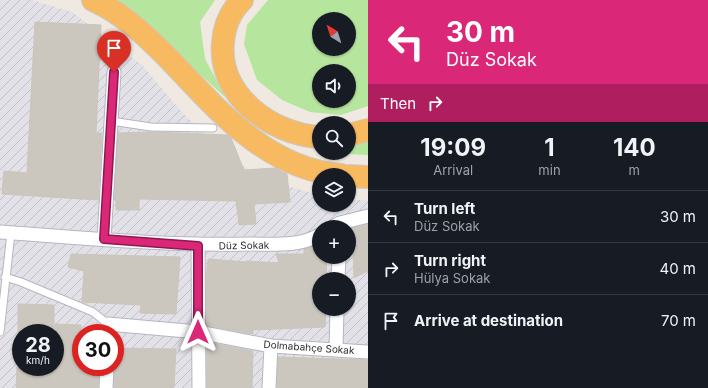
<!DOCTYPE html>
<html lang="en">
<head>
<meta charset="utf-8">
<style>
	:root { --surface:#171b24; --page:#242831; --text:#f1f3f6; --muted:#9ea1a6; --line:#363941 }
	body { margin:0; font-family:Inter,sans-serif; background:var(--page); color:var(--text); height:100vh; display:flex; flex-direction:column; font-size:15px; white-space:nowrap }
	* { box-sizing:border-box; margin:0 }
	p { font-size:13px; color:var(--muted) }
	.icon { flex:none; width:22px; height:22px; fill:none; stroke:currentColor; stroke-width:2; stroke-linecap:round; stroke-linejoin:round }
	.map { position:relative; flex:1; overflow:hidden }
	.side { display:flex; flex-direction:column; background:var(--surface); width:340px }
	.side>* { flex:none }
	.hud { background:#db2777; color:#fff; overflow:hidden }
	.needle { width:26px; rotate:322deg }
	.fabs { position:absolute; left:312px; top:12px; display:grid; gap:8px }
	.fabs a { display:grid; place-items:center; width:44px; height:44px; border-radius:50%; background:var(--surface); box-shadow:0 1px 3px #0004; font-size:20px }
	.speed { position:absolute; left:12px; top:324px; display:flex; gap:8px; font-size:20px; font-weight:700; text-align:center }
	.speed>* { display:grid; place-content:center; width:52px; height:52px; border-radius:50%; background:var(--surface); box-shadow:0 1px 3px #0004; line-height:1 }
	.speed small { font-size:10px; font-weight:400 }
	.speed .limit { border:6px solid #d22; background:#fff; color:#111 }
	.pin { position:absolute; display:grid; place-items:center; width:34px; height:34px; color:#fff; margin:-41px -17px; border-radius:50% 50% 50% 0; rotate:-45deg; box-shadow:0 0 4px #0007 }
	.pin .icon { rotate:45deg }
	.me { position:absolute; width:44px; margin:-22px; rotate:0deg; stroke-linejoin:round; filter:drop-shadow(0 0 3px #0008) }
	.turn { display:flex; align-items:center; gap:14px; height:84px; padding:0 12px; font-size:18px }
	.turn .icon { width:52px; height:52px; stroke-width:2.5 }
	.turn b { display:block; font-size:28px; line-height:34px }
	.then { display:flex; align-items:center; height:38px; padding:0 12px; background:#0003; gap:8px; font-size:15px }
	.eta { display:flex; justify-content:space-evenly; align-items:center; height:68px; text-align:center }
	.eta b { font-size:24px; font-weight:700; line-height:28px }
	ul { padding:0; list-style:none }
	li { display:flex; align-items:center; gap:12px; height:52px; padding:0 12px; border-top:1px solid var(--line) }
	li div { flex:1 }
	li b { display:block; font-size:15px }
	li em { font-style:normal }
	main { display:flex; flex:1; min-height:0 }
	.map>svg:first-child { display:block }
	.industrial { fill:url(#industrial-furrows); fill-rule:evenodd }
	.grass { fill:#b6e59e; fill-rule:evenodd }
	.building { fill:#cbc7bf; stroke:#cbc5ba }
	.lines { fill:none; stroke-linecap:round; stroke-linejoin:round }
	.service-casing { stroke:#b4b7c1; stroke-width:9 }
	.minor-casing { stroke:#b4b7c1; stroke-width:15 }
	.trunk-casing { stroke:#c9c9c9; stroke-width:24 }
	.service { stroke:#fff; stroke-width:7 }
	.minor { stroke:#fff; stroke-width:13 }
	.trunk { stroke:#f8ba60; stroke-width:22 }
	.route-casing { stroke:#8e194d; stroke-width:10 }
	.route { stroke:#db2777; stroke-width:7 }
	.labels { text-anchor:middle; stroke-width:3; stroke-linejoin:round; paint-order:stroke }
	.street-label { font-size:10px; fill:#2e2e2e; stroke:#fff }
</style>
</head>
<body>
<main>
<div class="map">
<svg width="368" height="388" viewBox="0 0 368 388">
	<defs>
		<pattern id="industrial-furrows" width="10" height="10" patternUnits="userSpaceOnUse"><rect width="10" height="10" fill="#e3e1e8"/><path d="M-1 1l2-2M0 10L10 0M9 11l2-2" fill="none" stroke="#c3c1c7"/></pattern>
	</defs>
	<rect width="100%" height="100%" fill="#efe9e1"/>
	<path class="industrial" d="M0,0H32L72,12L142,65L181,111L210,140L230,158L251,171L284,185L319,195V205H349V200H368V388H0ZM319,227H349V257H319ZM319,279H349V309H319ZM21,333H55V367H21ZM81,333H115V367H81Z"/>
	<g class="grass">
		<path d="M118,0H215L200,22L205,59L226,98Z"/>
		<path d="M268,0H368V106L341,115L310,112L282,100L257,80L244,44L247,25ZM319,19H349V49H319ZM319,71H349V101H319Z"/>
		<path d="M368,134V155L324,153H349V141Z"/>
	</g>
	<g class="building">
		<path d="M35,22L101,25L96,133H102L98,200L2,194L4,171L27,173Z"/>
		<path d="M150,132L228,135L231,138L244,170L275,168L287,174L290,202L254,204L256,224L239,225L236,201L139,199V210H116V200H114L118,133Z"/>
		<path d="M368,224V271L354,278L352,228Z"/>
		<path d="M314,246H319V257H327L326,279H319V309H326L325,327L253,330V334L207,326L206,278L208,259L247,262L246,261L279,263L276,254H304V249Z"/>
		<path d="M71,254L180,257L176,314L140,313L141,305L82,302L84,271L68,267Z"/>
		<path d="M18,304L54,305V333H18Z"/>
		<path d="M55,324L81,325V367H99L98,388H16L17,367H55Z"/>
		<path d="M207,342L253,351L252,388H207Z"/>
		<path d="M115,348L176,349L174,388H114Z"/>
		<path d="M278,357L368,360V388H277Z"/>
	</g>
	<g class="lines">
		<defs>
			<g id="service">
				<path d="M111,121L151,127L213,128"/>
				<path d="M5,277L21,282L93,312L108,324"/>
				<path d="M0,332L11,233"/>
			</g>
			<g id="minor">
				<path d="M333,227L340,223L368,216"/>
				<path d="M0,232C83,238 167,246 250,244C272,244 299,247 319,235"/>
				<path d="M104,239L114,72"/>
				<path d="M198,246L199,388"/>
				<path d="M338,279L339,257"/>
				<path d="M108,333V324L198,332L271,346L368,352"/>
				<path d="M336,349L337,309"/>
				<path d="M106,388L107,367"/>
				<path d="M269,388L271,346"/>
			</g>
			<g id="trunk">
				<path d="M93,0C124,14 146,36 169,59C217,109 266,169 341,175"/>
				<path d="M242,0C230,12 224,26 223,43C218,95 271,134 319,137"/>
				<path d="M349,135L368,130"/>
				<path d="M349,176L368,177"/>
			</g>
		</defs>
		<use href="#service" class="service-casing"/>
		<use href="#minor" class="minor-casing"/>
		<use href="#trunk" class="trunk-casing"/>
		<use href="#service" class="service"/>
		<use href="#minor" class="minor"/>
		<use href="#trunk" class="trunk"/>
	</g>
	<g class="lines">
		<defs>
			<path id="route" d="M114,72L104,239L198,246V332"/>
		</defs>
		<use href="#route" class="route-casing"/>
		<use href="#route" class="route"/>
	</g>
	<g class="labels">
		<g class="street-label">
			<text transform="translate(244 245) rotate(-1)" y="4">Düz Sokak</text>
			<text transform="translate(309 347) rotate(4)" y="4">Dolmabahçe Sokak</text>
		</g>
	</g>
</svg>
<div class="fabs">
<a><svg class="needle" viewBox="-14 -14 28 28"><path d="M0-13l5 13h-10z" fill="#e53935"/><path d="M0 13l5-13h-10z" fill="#9ea1a6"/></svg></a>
<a><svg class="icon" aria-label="sound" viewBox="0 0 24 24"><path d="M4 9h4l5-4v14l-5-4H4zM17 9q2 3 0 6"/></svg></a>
<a><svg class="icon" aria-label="search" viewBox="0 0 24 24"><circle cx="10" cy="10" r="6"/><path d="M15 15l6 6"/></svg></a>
<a><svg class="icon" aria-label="layers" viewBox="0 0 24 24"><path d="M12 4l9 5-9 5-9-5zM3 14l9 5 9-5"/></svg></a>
<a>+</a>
<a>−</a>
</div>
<div class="speed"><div>28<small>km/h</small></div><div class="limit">30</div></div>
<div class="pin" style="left:114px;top:72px;background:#d93025"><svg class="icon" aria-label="arrive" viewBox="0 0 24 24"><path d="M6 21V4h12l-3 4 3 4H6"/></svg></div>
<svg class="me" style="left:198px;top:332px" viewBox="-20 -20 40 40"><path d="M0-17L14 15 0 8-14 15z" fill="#db2777" stroke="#fff" stroke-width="4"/></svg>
</div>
<section class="side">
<div class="hud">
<div class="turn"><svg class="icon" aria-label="left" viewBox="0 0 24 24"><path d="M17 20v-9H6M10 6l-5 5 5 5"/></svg><div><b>30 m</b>Düz Sokak</div></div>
<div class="then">Then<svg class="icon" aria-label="right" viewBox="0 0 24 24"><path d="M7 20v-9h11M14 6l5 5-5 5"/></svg></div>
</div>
<div class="eta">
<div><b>19:09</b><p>Arrival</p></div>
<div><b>1</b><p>min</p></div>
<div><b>140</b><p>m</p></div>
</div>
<ul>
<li><svg class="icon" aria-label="left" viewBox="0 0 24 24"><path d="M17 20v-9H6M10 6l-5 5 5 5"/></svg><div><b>Turn left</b><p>Düz Sokak</p></div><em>30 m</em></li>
<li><svg class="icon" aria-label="right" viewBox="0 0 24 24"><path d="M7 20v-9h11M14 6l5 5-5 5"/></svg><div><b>Turn right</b><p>Hülya Sokak</p></div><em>40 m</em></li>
<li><svg class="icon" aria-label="arrive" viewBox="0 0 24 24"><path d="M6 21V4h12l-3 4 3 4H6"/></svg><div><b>Arrive at destination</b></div><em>70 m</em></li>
</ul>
</section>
</main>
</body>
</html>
